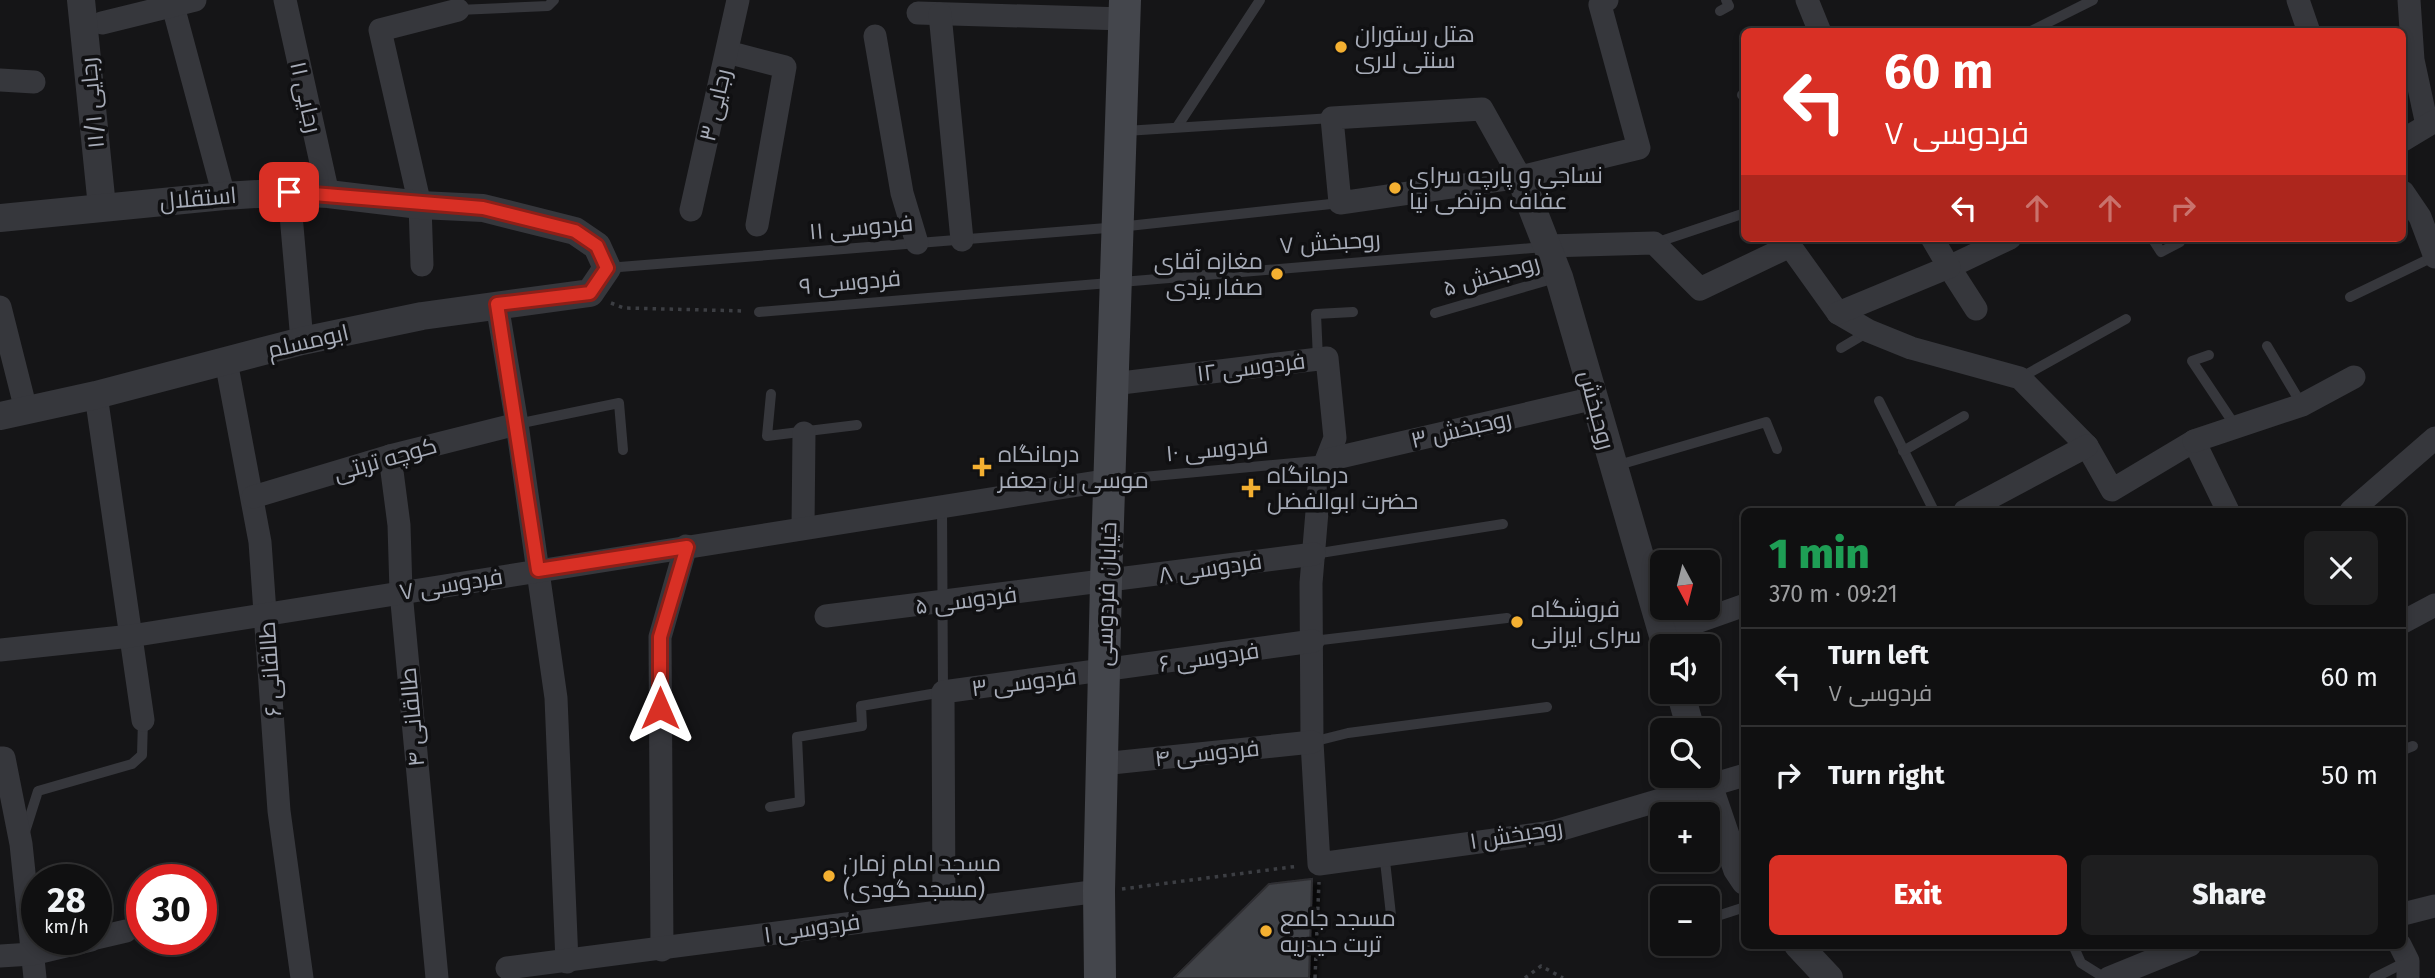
<!DOCTYPE html>
<html lang="en">
<head>
<meta charset="utf-8">
<style>
	:root { --surface:#101011; --page:#1e1e1f; --text:#f1f3f6; --muted:#9c9d9f; --line:#303031; --accent:#d93025 }
	body { margin:0; font-family:"Fira Sans",Cairo,sans-serif; background:var(--page); color:var(--text); height:100vh; display:flex; flex-direction:column; font-size:26px; white-space:nowrap }
	* { box-sizing:border-box; margin:0 }
	p { font-size:23px; color:var(--muted) }
	.icon { flex:none; width:38px; height:38px; fill:none; stroke:currentColor; stroke-width:2; stroke-linecap:round; stroke-linejoin:round }
	.map { position:relative; flex:1; overflow:hidden }
	.details { position:absolute; left:1741px; top:508px; width:665px; height:441px; display:flex; flex-direction:column; background:var(--surface); border-radius:10px; box-shadow:0 4px 10px #0003,0 0 0 2px var(--line) }
	.details>* { flex:none }
	.guide { position:absolute; left:1741px; top:28px; width:665px; height:214px; border-radius:10px; box-shadow:0 4px 10px #0003,0 0 0 2px var(--line); background:#d93025; color:#fff; overflow:hidden }
	.needle { width:46px; rotate:173deg }
	.controls { position:absolute; left:1650px; top:550px; display:grid; gap:14px }
	.controls a { display:grid; place-items:center; width:70px; height:70px; border-radius:10px; background:var(--surface); box-shadow:0 4px 10px #0003,0 0 0 2px var(--line); font-size:35px }
	.speed { position:absolute; left:21px; top:864px; display:flex; gap:14px; font-size:35px; font-weight:700; text-align:center }
	.speed>* { display:grid; place-content:center; width:91px; height:91px; border-radius:50%; background:var(--surface); box-shadow:0 4px 10px #0003,0 0 0 2px var(--line); line-height:1 }
	.speed small { font-size:18px; font-weight:400 }
	.speed .limit { border:10px solid #d22; background:#fff; color:#111 }
	.pin { position:absolute; display:grid; place-items:center; width:60px; height:60px; color:#fff; margin:-30px; border-radius:14px; box-shadow:0 4px 10px #0006 }
	.me { position:absolute; width:77px; margin:-38px; rotate:0deg; stroke-linejoin:round; filter:drop-shadow(0 0 5px #0008) }
	.turn { display:flex; align-items:center; gap:24px; height:147px; padding:0 28px; font-size:32px }
	.turn .icon { width:91px; height:91px; stroke-width:2.5 }
	.turn b { display:block; font-size:49px; line-height:60px }
	.lanes { display:flex; align-items:center; height:66px; padding:0 28px; background:#0003; justify-content:center; gap:35px; direction:ltr }
	.lanes .off { opacity:.35 }
	.round { display:grid; place-items:center; flex:none; width:74px; height:74px; border-radius:10px; background:var(--page) }
	.headline { display:flex; align-items:center; justify-content:space-between; height:119px; padding:0 28px }
	h1 { font-size:42px; font-weight:800; line-height:52px; color:#1e9e55 }
	.cta { display:flex; gap:14px; margin-top:auto; padding:14px 28px }
	.cta a { flex:1; height:80px; border-radius:10px; background:var(--accent); color:#fff; font-size:28px; font-weight:800; line-height:80px; text-align:center }
	.cta a+a { background:var(--page); color:var(--text) }
	ul { padding:0; list-style:none }
	li { display:flex; align-items:center; gap:21px; height:98px; padding:0 28px; border-top:2px solid var(--line) }
	li div { flex:1 }
	li b { display:block; font-size:26px }
	li em { font-style:normal }
	.map>svg:first-child { display:block }
	.building { fill:#414247; stroke:#2f2f33; stroke-width:2; filter:url(#shadow) }
	.lines { fill:none; stroke-linecap:round; stroke-linejoin:round }
	.path { stroke:#3c3e43; stroke-width:3.5; stroke-dasharray:3.5 5; stroke-linecap:butt }
	.service { stroke:#36373c; stroke-width:10 }
	.minor { stroke:#36373c; stroke-width:23 }
	.tertiary { stroke:#36373c; stroke-width:28 }
	.secondary { stroke:#44464c; stroke-width:32 }
	.route-casing { stroke:#8d1f18; stroke-width:18 }
	.route { stroke:#d93025; stroke-width:12 }
	.poi-dot { fill:#f4b031; stroke:#101012; stroke-width:2.5 }
	.labels { text-anchor:middle; stroke-width:7; stroke-linejoin:round; paint-order:stroke }
	.poi-label { font-size:23px; fill:#a7acb8; stroke:#101012; text-anchor:start }
	.street-label { font-size:23px; fill:#a7acb8; stroke:#101012 }
</style>
</head>
<body>
<div class="map">
<svg width="2435" height="978" viewBox="0 0 2435 978">
	<defs>
		<filter id="shadow"><feDropShadow dx="8" dy="4.5" stdDeviation="2" flood-color="#0009"/></filter>
	</defs>
	<rect width="100%" height="100%" fill="#151517"/>
	<path class="building" d="M1312,879L1309,978H1174L1269,884Z"/>
	<g class="lines">
		<g class="path">
			<path d="M611,303L624,308L746,311"/>
			<path d="M1122,889L1299,866"/>
			<path d="M1315,978L1319,882"/>
			<path d="M1525,978L1541,966L1563,978"/>
		</g>
		<g class="service">
			<path d="M458,10L548,6L554,0"/>
			<path d="M1720,11L1729,6L1726,0"/>
			<path d="M2029,32L2093,0"/>
			<path d="M1742,95L1745,93"/>
			<path d="M1177,127L1260,0"/>
			<path d="M1125,131L1332,118"/>
			<path d="M2152,238L2161,252L2180,242"/>
			<path d="M1655,243L1745,213"/>
			<path d="M607,268L1119,227L1340,203"/>
			<path d="M2350,297L2435,256"/>
			<path d="M759,312L1544,247"/>
			<path d="M1435,313L1559,277"/>
			<path d="M2267,346L2302,405"/>
			<path d="M1841,348L1868,332"/>
			<path d="M2209,355L2192,361L2236,427"/>
			<path d="M1318,359L1316,314L1353,312"/>
			<path d="M2020,378L2126,319"/>
			<path d="M771,394L767,436L857,425"/>
			<path d="M1879,401L1934,511"/>
			<path d="M517,424L619,403L623,450"/>
			<path d="M1903,451L1964,416"/>
			<path d="M1615,466L1766,422L1777,449"/>
			<path d="M1111,480L1327,460"/>
			<path d="M1314,554L1503,524"/>
			<path d="M1313,641L1507,618"/>
			<path d="M1312,742L1348,733L1547,707"/>
			<path d="M2403,750L2413,746"/>
			<path d="M770,807L800,802L797,737L862,726L861,706L943,692L942,508"/>
			<path d="M24,835L38,791L132,764L142,755L143,720"/>
			<path d="M1384,852L1391,915"/>
			<path d="M1708,919L1745,907"/>
			<path d="M2073,945L2081,963L2105,978"/>
			<path d="M2374,978L2408,961"/>
		</g>
		<g class="minor">
			<path d="M285,0L328,194"/>
			<path d="M1807,0L1820,32"/>
			<path d="M2298,0L2309,32"/>
			<path d="M2409,0L2413,60L2427,125"/>
			<path d="M173,6L224,196"/>
			<path d="M918,13L1125,19"/>
			<path d="M940,14L962,240"/>
			<path d="M102,23L195,0"/>
			<path d="M875,36L902,193L917,243"/>
			<path d="M727,52L785,67L757,225"/>
			<path d="M0,80L34,82"/>
			<path d="M2403,140L2435,121"/>
			<path d="M1520,177L1482,109L1332,118L1340,203L1520,177L1639,148L1600,5L1607,0"/>
			<path d="M289,192L302,341"/>
			<path d="M2403,192L2420,217L2435,257"/>
			<path d="M691,210L738,0"/>
			<path d="M1547,246L1654,243L1700,289L1790,246L1838,313L1869,331L1911,348L2020,378L2087,446L2112,490L2194,441L2228,511"/>
			<path d="M422,265L420,205L380,30L458,10"/>
			<path d="M497,304L517,424L556,698L567,962"/>
			<path d="M0,307L26,410"/>
			<path d="M1976,309L1949,267L2010,238"/>
			<path d="M1838,313L1949,267L1932,238"/>
			<path d="M226,361L260,542L279,811L302,978"/>
			<path d="M1113,384L1327,358L1335,438L1320,476L1311,583L1312,742L1319,864L1552,832L1745,775"/>
			<path d="M96,395L143,720"/>
			<path d="M2194,441L2302,405L2354,377"/>
			<path d="M390,456L399,525L401,592L437,978"/>
			<path d="M1327,460L1595,398"/>
			<path d="M253,497L390,456L517,424"/>
			<path d="M1965,511L2087,446"/>
			<path d="M2351,511L2435,438"/>
			<path d="M803,528L804,433"/>
			<path d="M826,616L1314,554"/>
			<path d="M2403,622L2435,605"/>
			<path d="M1663,634L1745,605"/>
			<path d="M0,650L131,636L1110,480"/>
			<path d="M0,758H4L21,844L35,978"/>
			<path d="M1102,764L1312,742"/>
			<path d="M944,909L943,692L1313,641"/>
			<path d="M2403,914L2435,906"/>
			<path d="M96,938L126,931"/>
			<path d="M2400,945L2408,961V978"/>
			<path d="M662,950L660,637L686,546"/>
			<path d="M0,956L32,954L91,940"/>
			<path d="M507,968L1099,891"/>
			<path d="M2109,978L2190,945"/>
		</g>
		<g class="tertiary">
			<path d="M81,0L102,207"/>
			<path d="M1520,177L1559,277L1666,646"/>
			<path d="M0,218L224,196L289,192L328,194L420,205L483,208L575,231L597,246L607,268L590,293L422,316L302,341L96,395L0,416"/>
			<path d="M1680,691L1691,730"/>
			<path d="M1705,775L1737,869L1745,881"/>
			<path d="M1798,945L1829,978"/>
		</g>
		<path class="secondary" d="M1100,978L1099,891L1106,582L1125,0"/>
	</g>
	<g class="lines">
		<defs>
			<path id="route" d="M289,192L483,208L575,231L597,246L607,268L590,293L497,304L538,570L687,547L660,637V708"/>
		</defs>
		<use href="#route" class="route-casing"/>
		<use href="#route" class="route"/>
	</g>
	<g class="poi-dot">
		<circle cx="1341" cy="47" r="7"/>
		<circle cx="1395" cy="188" r="7"/>
		<circle cx="1277" cy="274" r="7"/>
		<path d="M978.5 456.5h7v7h7v7h-7v7h-7v-7h-7v-7h7z"/>
		<path d="M1247.5 477.5h7v7h7v7h-7v7h-7v-7h-7v-7h7z"/>
		<circle cx="1517" cy="622" r="7"/>
		<circle cx="829" cy="876" r="7"/>
		<circle cx="1266" cy="931" r="7"/>
	</g>
	<g class="labels">
		<g class="poi-label">
			<text x="1355" y="42">هتل رستوران<tspan x="1355" dy="26">سنتی لاری</tspan></text>
			<text x="1409" y="183">نساجی و پارچه سرای<tspan x="1409" dy="26">عفاف مرتضی نیا</tspan></text>
			<text x="1263" y="269" text-anchor="end">مغازه آقای<tspan x="1263" dy="26">صفار یزدی</tspan></text>
			<text x="998" y="462">درمانگاه<tspan x="998" dy="26">موسی بن جعفر</tspan></text>
			<text x="1267" y="483">درمانگاه<tspan x="1267" dy="26">حضرت ابوالفضل</tspan></text>
			<text x="1531" y="617">فروشگاه<tspan x="1531" dy="26">سرای ایرانی</tspan></text>
			<text x="843" y="871">مسجد امام زمان<tspan x="843" dy="26">(مسجد گودی)</tspan></text>
			<text x="1280" y="926">مسجد جامع<tspan x="1280" dy="26">تربت حیدریه</tspan></text>
		</g>
		<g class="street-label">
			<text transform="translate(306 97) rotate(77)" y="8">رجایی ۱۱</text>
			<text transform="translate(92 103) rotate(-95)" y="8">رجایی ۱۱/۱</text>
			<text transform="translate(715 105) rotate(-77)" y="8">رجایی ۳</text>
			<text transform="translate(198 198) rotate(-5)" y="8">استقلال</text>
			<text transform="translate(861 227) rotate(-5)" y="8">فردوسی ۱۱</text>
			<text transform="translate(1330 242) rotate(-4)" y="8">روحبخش ۷</text>
			<text transform="translate(1491 275) rotate(-16)" y="8">روحبخش ۵</text>
			<text transform="translate(850 282) rotate(-5)" y="8">فردوسی ۹</text>
			<text transform="translate(308 341) rotate(-13)" y="8">ابومسلم</text>
			<text transform="translate(1251 367) rotate(-7)" y="8">فردوسی ۱۲</text>
			<text transform="translate(1597 410) rotate(75)" y="8">روحبخش</text>
			<text transform="translate(1461 429) rotate(-13)" y="8">روحبخش ۳</text>
			<text transform="translate(1217 449) rotate(-5)" y="8">فردوسی ۱۰</text>
			<text transform="translate(385 459) rotate(-16)" y="8">کوچه تربتی</text>
			<text transform="translate(1210 568) rotate(-8)" y="8">فردوسی ۸</text>
			<text transform="translate(451 584) rotate(-9)" y="8">فردوسی ۷</text>
			<text transform="translate(1106 594) rotate(-88)" y="8">خیابان فردوسی</text>
			<text transform="translate(966 600) rotate(-7)" y="8">فردوسی ۵</text>
			<text transform="translate(1209 657) rotate(-8)" y="8">فردوسی ۶</text>
			<text transform="translate(270 669) rotate(-94)" y="8">طالقانی ۶</text>
			<text transform="translate(1024 682) rotate(-7)" y="8">فردوسی ۳</text>
			<text transform="translate(412 717) rotate(-95)" y="8">طالقانی ۴</text>
			<text transform="translate(1207 753) rotate(-6)" y="8">فردوسی ۴</text>
			<text transform="translate(1516 834) rotate(-9)" y="8">روحبخش ۱</text>
			<text transform="translate(812 928) rotate(-8)" y="8">فردوسی ۱</text>
		</g>
	</g>
</svg>
<div class="controls">
<a><svg class="needle" viewBox="-14 -14 28 28"><path d="M0-13l5 13h-10z" fill="#e53935"/><path d="M0 13l5-13h-10z" fill="#9c9d9f"/></svg></a>
<a><svg class="icon" aria-label="sound" viewBox="0 0 24 24"><path d="M4 9h4l5-4v14l-5-4H4zM17 9q2 3 0 6"/></svg></a>
<a><svg class="icon" aria-label="search" viewBox="0 0 24 24"><circle cx="10" cy="10" r="6"/><path d="M15 15l6 6"/></svg></a>
<a>+</a>
<a>−</a>
</div>
<div class="speed"><div>28<small>km/h</small></div><div class="limit">30</div></div>
<div class="pin" style="left:289px;top:192px;background:#d93025"><svg class="icon" aria-label="arrive" viewBox="0 0 24 24"><path d="M6 21V4h12l-3 4 3 4H6"/></svg></div>
<svg class="me" style="left:660px;top:708px" viewBox="-20 -20 40 40"><path d="M0-17L14 15 0 8-14 15z" fill="#d93025" stroke="#fff" stroke-width="4"/></svg>
<div class="guide">
<div class="turn"><svg class="icon" aria-label="left" viewBox="0 0 24 24"><path d="M17 20v-9H6M10 6l-5 5 5 5"/></svg><div><b>60 m</b>فردوسی ۷</div></div>
<div class="lanes"><svg class="icon" aria-label="left" viewBox="0 0 24 24"><path d="M17 20v-9H6M10 6l-5 5 5 5"/></svg><svg class="icon off" aria-label="ahead" viewBox="0 0 24 24"><path d="M12 20V5M6 11l6-6 6 6"/></svg><svg class="icon off" aria-label="ahead" viewBox="0 0 24 24"><path d="M12 20V5M6 11l6-6 6 6"/></svg><svg class="icon off" aria-label="right" viewBox="0 0 24 24"><path d="M7 20v-9h11M14 6l5 5-5 5"/></svg></div>
</div>
<section class="details">
<div class="headline"><div><h1>1 min</h1><p>370 m · 09:21</p></div><a class="round"><svg class="icon" aria-label="close" viewBox="0 0 24 24"><path d="M6 6l12 12M18 6L6 18"/></svg></a></div>
<ul>
<li><svg class="icon" aria-label="left" viewBox="0 0 24 24"><path d="M17 20v-9H6M10 6l-5 5 5 5"/></svg><div><b>Turn left</b><p>فردوسی ۷</p></div><em>60 m</em></li>
<li><svg class="icon" aria-label="right" viewBox="0 0 24 24"><path d="M7 20v-9h11M14 6l5 5-5 5"/></svg><div><b>Turn right</b></div><em>50 m</em></li>
</ul>
<div class="cta"><a>Exit</a><a>Share</a></div>
</section>
</div>
</body>
</html>
